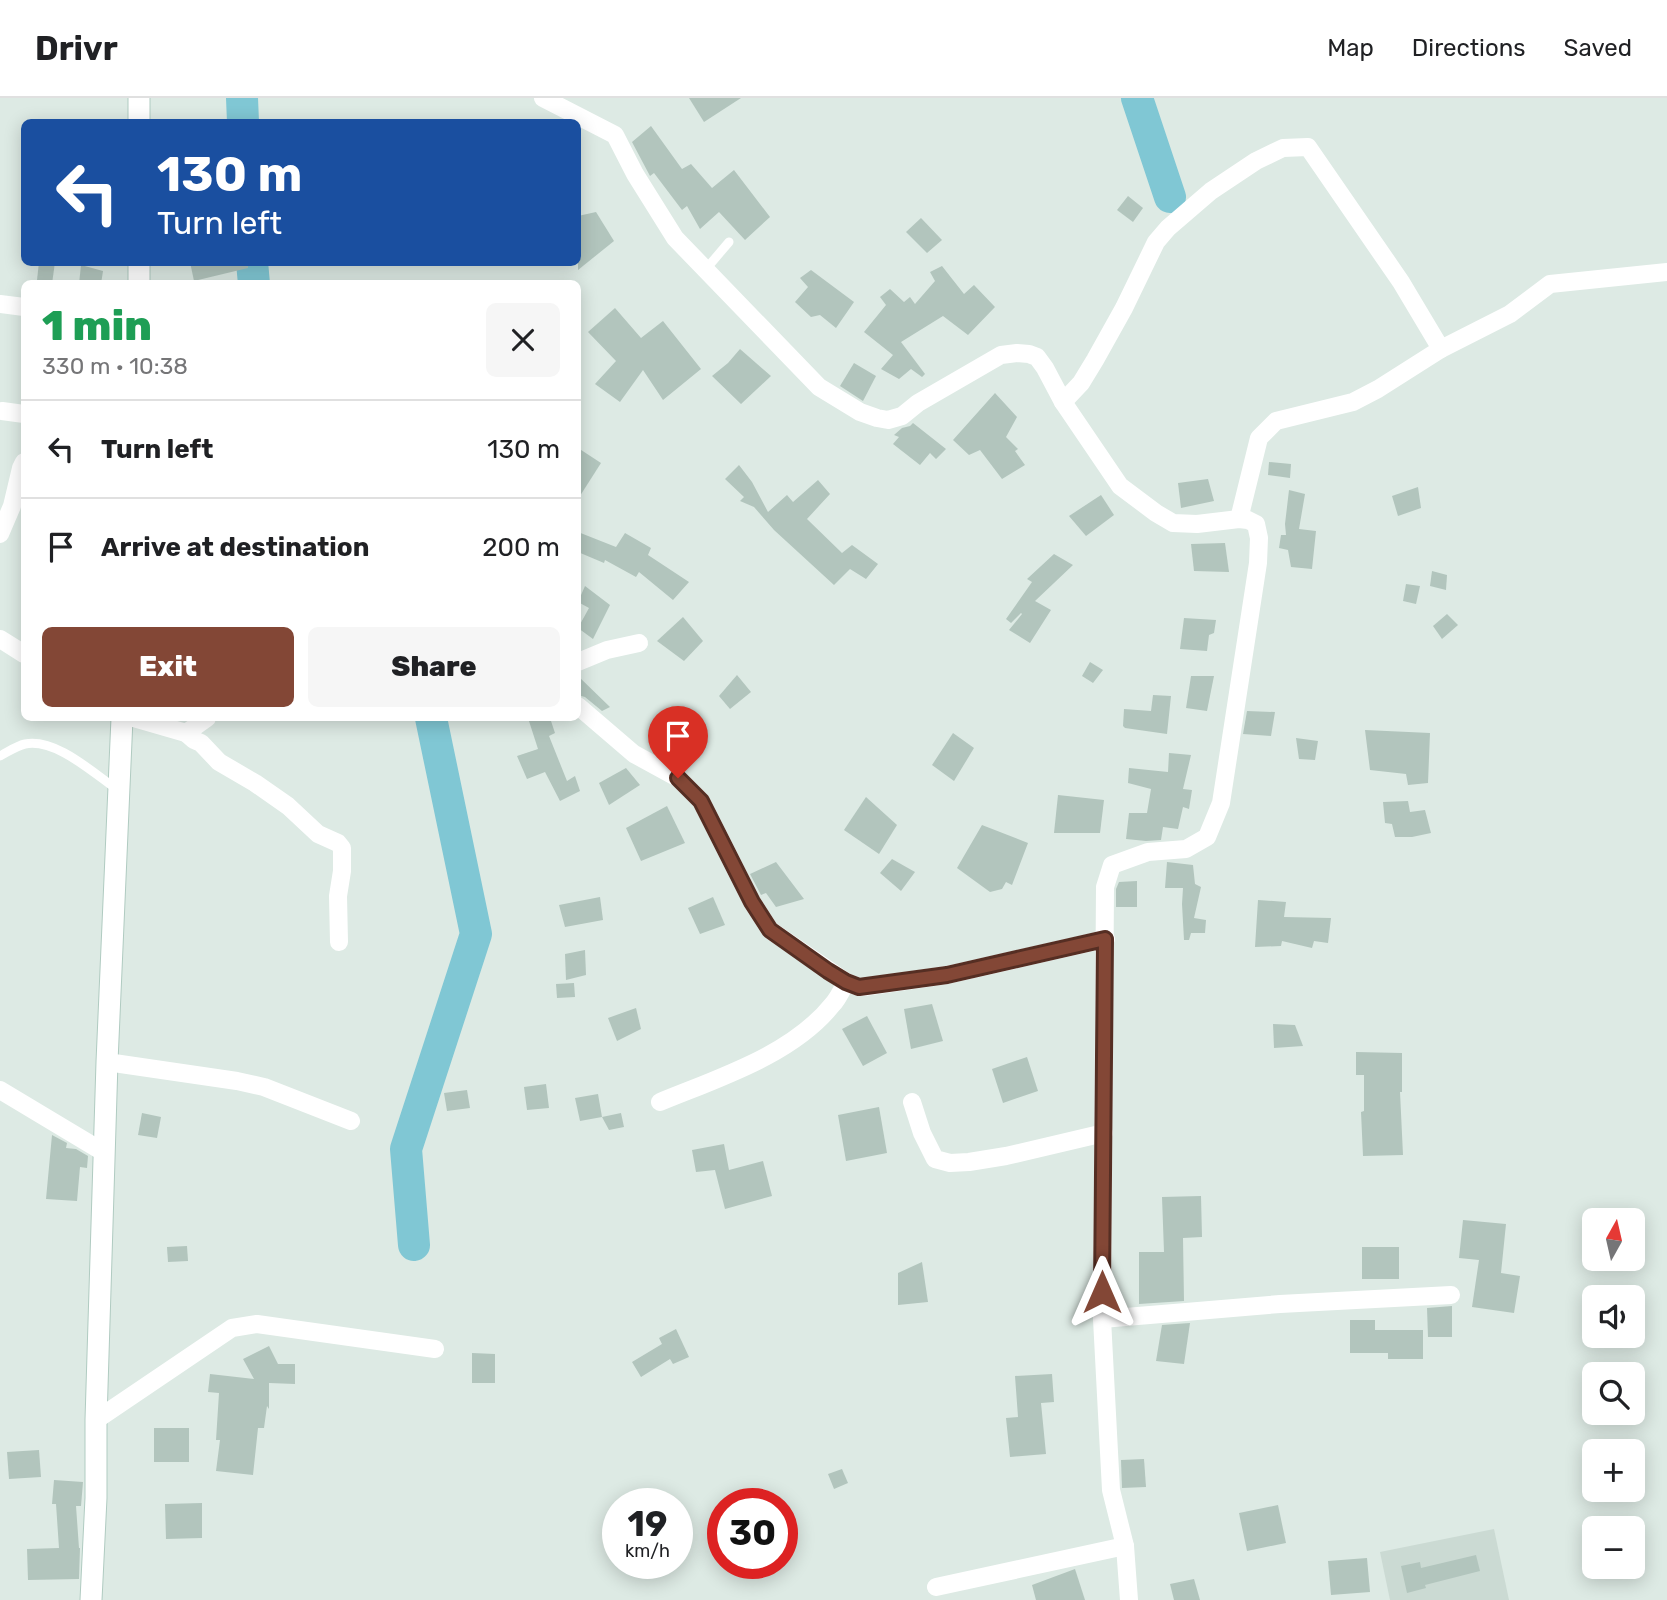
<!DOCTYPE html>
<html lang="en">
<head>
<meta charset="utf-8">
<style>
	:root { --surface:#fff; --page:#f6f6f6; --text:#202124; --muted:#757577; --line:#e0e0e0; --accent:#834736 }
	body { margin:0; font-family:Rubik,sans-serif; background:var(--page); color:var(--text); height:100vh; display:flex; flex-direction:column; font-size:26px; white-space:nowrap }
	* { box-sizing:border-box; margin:0 }
	p { font-size:23px; color:var(--muted) }
	.icon { flex:none; width:38px; height:38px; fill:none; stroke:currentColor; stroke-width:2; stroke-linecap:round; stroke-linejoin:round }
	.map { position:relative; flex:1; overflow:hidden }
	.sheet { position:absolute; left:21px; top:182px; width:560px; height:441px; display:flex; flex-direction:column; background:var(--surface); border-radius:10px; box-shadow:0 4px 18px #0003 }
	.sheet>* { flex:none }
	.hud { position:absolute; left:21px; top:21px; width:560px; height:147px; border-radius:10px; box-shadow:0 4px 18px #0003; background:#1a4fa0; color:#fff; overflow:hidden }
	.needle { width:46px; rotate:8deg }
	.buttons { position:absolute; left:1582px; top:1110px; display:grid; gap:14px }
	.buttons a { display:grid; place-items:center; width:63px; height:63px; border-radius:10px; background:var(--surface); box-shadow:0 4px 18px #0003; font-size:35px }
	.speed { position:absolute; left:602px; top:1390px; display:flex; gap:14px; font-size:35px; font-weight:700; text-align:center }
	.speed>* { display:grid; place-content:center; width:91px; height:91px; border-radius:50%; background:var(--surface); box-shadow:0 4px 18px #0003; line-height:1 }
	.speed small { font-size:18px; font-weight:400 }
	.speed .limit { border:10px solid #d22; background:#fff; color:#111 }
	.pin { position:absolute; display:grid; place-items:center; width:60px; height:60px; color:#fff; margin:-72px -30px; border-radius:50% 50% 50% 0; rotate:-45deg; box-shadow:0 0 7px #0007 }
	.pin .icon { rotate:45deg }
	.me { position:absolute; width:77px; margin:-38px; rotate:0deg; stroke-linejoin:round; filter:drop-shadow(0 0 5px #0008) }
	.turn { display:flex; align-items:center; gap:24px; height:147px; padding:0 21px; font-size:32px }
	.turn .icon { width:91px; height:91px; stroke-width:2.5 }
	.turn b { display:block; font-size:49px; line-height:60px }
	.round { display:grid; place-items:center; flex:none; width:74px; height:74px; border-radius:10px; background:var(--page) }
	.overview { display:flex; align-items:center; justify-content:space-between; height:119px; padding:0 21px }
	h1 { font-size:42px; font-weight:800; line-height:52px; color:#1e9e55 }
	.button { display:flex; gap:14px; margin-top:auto; padding:14px 21px }
	.button a { flex:1; height:80px; border-radius:10px; background:var(--accent); color:#fff; font-size:28px; font-weight:800; line-height:80px; text-align:center }
	.button a+a { background:var(--page); color:var(--text) }
	ul { padding:0; list-style:none }
	li { display:flex; align-items:center; gap:21px; height:98px; padding:0 21px; border-top:2px solid var(--line) }
	li div { flex:1 }
	li b { display:block; font-size:26px }
	li em { font-style:normal }
	header { display:flex; align-items:center; gap:42px; box-sizing:border-box; height:98px; padding:0 35px; background:var(--surface); border-bottom:2px solid var(--line) }
	header strong { font-size:33px }
	nav { display:flex; gap:38px; margin-inline-start:auto; font-size:24px }
	.map>svg:first-child { display:block }
	.built { fill:#cbdad3 }
	.lines { fill:none; stroke-linecap:round; stroke-linejoin:round }
	.river { stroke:#80c7d4; stroke-width:32 }
	.building { fill:#b2c5bd }
	.secondary-casing { stroke:#b0cbc1; stroke-width:23 }
	.lane { stroke:#fff; stroke-width:9 }
	.street { stroke:#fff; stroke-width:18 }
	.secondary { stroke:#fff; stroke-width:21 }
	.route-casing { stroke:#552e23; stroke-width:18 }
	.route { stroke:#834736; stroke-width:12 }
</style>
</head>
<body>
<header>
<strong>Drivr</strong>
<nav><a>Map</a><a>Directions</a><a>Saved</a></nav>
</header>
<div class="map">
<svg width="1667" height="1502" viewBox="0 0 1667 1502">
	<rect width="100%" height="100%" fill="#ddeae4"/>
	<path class="built" d="M1494,1431L1509,1502H1390L1380,1454Z"/>
	<g class="lines">
		<g class="river">
			<path d="M242,0L243,24"/>
			<path d="M1137,0L1170,99"/>
			<path d="M252,164L254,186"/>
			<path d="M414,1147L406,1051L476,836L431,620"/>
		</g>
	</g>
	<g class="building">
		<path d="M689,0H741L704,24Z"/>
		<path d="M651,28L682,71L691,66L712,90L734,72L770,119L745,142L719,114L700,131L687,108L682,112L654,75L650,78L632,44Z"/>
		<path d="M1128,98L1143,110L1133,124L1117,112Z"/>
		<path d="M596,114L614,143L578,172V118Z"/>
		<path d="M921,120L942,142L927,155L906,134Z"/>
		<path d="M39,164H55L52,186L37,182Z"/>
		<path d="M190,164H248V170L194,183Z"/>
		<path d="M81,167L103,173L101,186H79Z"/>
		<path d="M942,168L964,196L974,187L995,209L968,237L943,218L901,244L925,276L922,279L911,271L899,281L881,271L893,257L864,234L886,207L880,199L890,191L904,204L910,199L915,206L935,183L930,174Z"/>
		<path d="M811,172L854,204L836,230L820,217L811,219L795,204L808,189L800,180Z"/>
		<path d="M615,210L641,240L663,223L701,271L663,302L643,272L620,304L595,286L616,263L588,234Z"/>
		<path d="M740,251L771,278L741,306L712,278L728,265Z"/>
		<path d="M854,265L876,278L863,303L840,288Z"/>
		<path d="M995,295L1017,319L1006,339L1018,351L1015,353L1025,367L1002,381L980,352L969,357L953,342Z"/>
		<path d="M913,325L946,351L936,361L930,355L920,367L893,346L899,339L894,337L902,330L910,328Z"/>
		<path d="M578,350L601,365L578,401Z"/>
		<path d="M1269,364L1291,366L1290,380L1268,377Z"/>
		<path d="M739,367L752,384L768,414L787,397L793,404L818,382L830,396L807,421L842,455L852,447L878,466L866,481L850,471L834,487L774,432L754,409L740,403L744,399L725,381Z"/>
		<path d="M1208,381L1214,403L1181,410L1178,385Z"/>
		<path d="M1418,389L1421,410L1398,418L1392,398Z"/>
		<path d="M1289,392L1305,396L1299,431L1316,433L1312,471L1291,469L1288,452L1279,450L1281,437H1286L1285,426Z"/>
		<path d="M1101,397L1114,417L1086,438L1069,418Z"/>
		<path d="M578,434L616,449L625,435L651,450L648,457L689,484L673,502L639,474L636,479L605,462L604,465L578,454Z"/>
		<path d="M1225,445L1229,474L1194,473L1191,446Z"/>
		<path d="M1054,456L1073,467L1035,503L1051,512L1030,545L1009,532L1022,516L1021,515L1011,525L1006,521L1032,484L1027,481Z"/>
		<path d="M1432,473L1447,477L1446,492L1430,488Z"/>
		<path d="M1406,486L1420,488L1416,506L1403,503Z"/>
		<path d="M585,488L610,507L593,541L578,530L589,510L578,504Z"/>
		<path d="M1447,516L1458,527L1442,541L1433,528Z"/>
		<path d="M683,519L703,543L684,563L657,543Z"/>
		<path d="M1184,520L1216,522L1214,535L1209,537L1207,553L1180,551Z"/>
		<path d="M1090,564L1103,572L1093,585L1082,578Z"/>
		<path d="M737,577L751,594L730,611L719,598Z"/>
		<path d="M578,578L610,609L602,613L585,599L578,597Z"/>
		<path d="M1191,578H1214L1207,613L1186,610Z"/>
		<path d="M1153,597L1171,598L1167,636L1125,630L1123,628L1124,611L1151,613Z"/>
		<path d="M1247,613L1275,614L1271,638L1243,636Z"/>
		<path d="M528,620H550L555,635L549,638L567,683L575,678L580,693L560,703L545,674L527,681L517,658L538,651Z"/>
		<path d="M1365,632L1430,635L1428,685L1408,687L1406,676L1370,672Z"/>
		<path d="M953,635L974,650L954,683L932,667Z"/>
		<path d="M1296,640L1318,643L1315,662L1299,661Z"/>
		<path d="M1169,655L1191,657L1183,691L1192,692L1189,711L1183,709L1178,731L1163,729L1161,742L1146,743L1126,741L1129,715H1147L1151,691L1128,685L1129,670L1168,674Z"/>
		<path d="M626,670L640,687L609,707L599,685Z"/>
		<path d="M1058,697L1104,702L1100,735H1054Z"/>
		<path d="M866,699L897,727L879,756L844,732Z"/>
		<path d="M1408,703L1410,714L1425,712L1431,735L1412,739H1395L1392,726L1385,725L1383,704Z"/>
		<path d="M667,708L685,745L641,763L626,730Z"/>
		<path d="M982,727L1028,745L1012,787L1006,784L1002,791L990,794L957,770Z"/>
		<path d="M892,761L915,774L901,793L880,775Z"/>
		<path d="M776,764L804,801L776,809L766,795L761,797L750,776Z"/>
		<path d="M1167,764L1193,767L1195,786L1201,789L1194,820L1206,822L1205,835H1191L1189,842H1184L1182,806L1183,790H1165Z"/>
		<path d="M1137,783V809H1116V791L1119,784Z"/>
		<path d="M600,799L603,822L565,829L559,807Z"/>
		<path d="M713,799L725,827L700,836L688,810Z"/>
		<path d="M1258,802L1286,804L1284,819L1331,820L1328,845L1314,843L1312,850L1282,843L1281,848L1255,849Z"/>
		<path d="M585,852L586,877L566,882L565,856Z"/>
		<path d="M574,885L575,899L557,900L556,886Z"/>
		<path d="M932,906L943,943L911,951L904,911Z"/>
		<path d="M636,910L641,931L617,943L608,920Z"/>
		<path d="M867,918L887,955L863,968L842,931Z"/>
		<path d="M1273,926L1295,927L1303,948L1274,950Z"/>
		<path d="M1356,954L1402,955V994H1400L1403,1057L1363,1058L1361,1014L1364,1013V977H1356Z"/>
		<path d="M1027,959L1038,993L1003,1005L992,971Z"/>
		<path d="M546,986L549,1010L527,1012L524,989Z"/>
		<path d="M467,992L470,1010L447,1013L444,995Z"/>
		<path d="M598,996L602,1019L580,1023L575,1000Z"/>
		<path d="M879,1009L887,1055L846,1063L838,1017Z"/>
		<path d="M142,1015L161,1019L157,1040L138,1037Z"/>
		<path d="M621,1015L624,1029L609,1032L602,1019Z"/>
		<path d="M52,1037L67,1045L66,1050L76,1051L88,1058L87,1070L80,1069L77,1103L46,1101Z"/>
		<path d="M724,1046L729,1072L763,1063L772,1098L725,1111L715,1072L696,1074L692,1052Z"/>
		<path d="M1201,1098L1202,1139L1183,1140L1184,1203L1139,1206V1154H1164L1162,1099Z"/>
		<path d="M1463,1122L1506,1126L1501,1175L1520,1178L1514,1215L1472,1209L1479,1162L1459,1160Z"/>
		<path d="M187,1148L188,1163L168,1164L167,1149Z"/>
		<rect x="1362" y="1149" width="37" height="32"/>
		<path d="M922,1164L928,1204L898,1207V1175Z"/>
		<path d="M1452,1208V1239H1428L1427,1210Z"/>
		<path d="M1350,1222H1375V1232H1423V1261H1388V1255H1350Z"/>
		<path d="M1190,1225L1184,1266L1156,1263L1162,1227Z"/>
		<path d="M676,1231L689,1259L673,1266L670,1261L641,1279L632,1264L662,1246L659,1240Z"/>
		<path d="M269,1248L278,1266H295V1286L269,1285V1311L267,1308L264,1330H258L253,1377L216,1373L220,1342H216L219,1295L208,1294L210,1276L254,1281L243,1261Z"/>
		<path d="M472,1255L495,1256V1285H472Z"/>
		<path d="M1052,1276L1054,1304L1041,1305L1046,1356L1010,1359L1006,1320L1018,1319L1015,1278Z"/>
		<rect x="154" y="1330" width="35" height="34"/>
		<path d="M39,1352L41,1379L9,1381L7,1354Z"/>
		<path d="M1144,1361L1146,1389L1122,1390L1121,1362Z"/>
		<path d="M842,1371L848,1385L834,1391L828,1376Z"/>
		<path d="M54,1382L83,1384L81,1408H76L79,1450H80L79,1481L28,1482L27,1451L59,1450L56,1406H52Z"/>
		<path d="M202,1405V1440L166,1441L165,1406Z"/>
		<path d="M1278,1407L1286,1445L1247,1453L1239,1415Z"/>
		<path d="M1476,1457L1480,1473L1425,1487L1426,1490L1407,1495L1401,1468L1420,1464L1421,1470Z"/>
		<path d="M1367,1460L1370,1494L1331,1497L1328,1463Z"/>
		<path d="M1075,1471L1085,1502H1036L1032,1487Z"/>
		<path d="M1194,1481L1200,1502H1174L1170,1486Z"/>
	</g>
	<g class="lines">
		<defs>
			<g id="secondary">
				<path d="M139,24V0"/>
				<path d="M139,164V186"/>
				<path d="M91,1502L96,1400V1322L107,964L122,620"/>
			</g>
		</defs>
		<use href="#secondary" class="secondary-casing"/>
		<g class="lane">
			<path d="M706,171L729,144"/>
			<path d="M0,658C8,654 16,648 25,646C56,640 93,675 118,692"/>
		</g>
		<g class="street">
			<path d="M543,0L615,37L635,76L675,140L819,289L860,314L877,320L888,322L902,318L918,305L1001,257L1017,255L1029,256L1037,259L1045,270L1063,304L1120,388L1156,415L1173,425L1197,426L1239,421L1248,422L1256,426L1259,440L1258,465L1221,705L1207,739L1186,751L1148,754L1112,767L1105,789L1102,1221L1111,1392L1125,1448L1129,1502"/>
			<path d="M0,206L24,209"/>
			<path d="M1063,304L1081,285L1095,262L1124,210L1156,144L1168,130L1211,93L1256,63L1283,50L1308,49L1401,184L1441,251L1510,216L1550,186L1667,174"/>
			<path d="M2,313L24,316"/>
			<path d="M1239,421L1259,340L1276,323L1353,304L1378,291L1441,251"/>
			<path d="M0,436L12,408L21,370L24,364"/>
			<path d="M0,541L24,556"/>
			<path d="M578,564L607,552L639,545"/>
			<path d="M578,608L634,656L678,680L701,703L752,804L770,832L846,884L859,889H864L947,877L1106,841"/>
			<path d="M134,620L186,635L207,620"/>
			<path d="M186,635L194,642L201,645L219,664L255,685L288,708L318,736L338,745L342,750V773L338,798L339,844"/>
			<path d="M107,964L237,983L264,989L351,1023"/>
			<path d="M0,992L105,1055"/>
			<path d="M660,1004C718,980 792,957 832,907C838,901 842,892 846,884"/>
			<path d="M912,1004L922,1035L935,1061L950,1065L969,1064L1006,1058L1104,1035"/>
			<path d="M1102,1221L1280,1206L1451,1197"/>
			<path d="M96,1322L232,1230L257,1226L435,1251"/>
			<path d="M936,1489L1125,1448"/>
		</g>
		<use href="#secondary" class="secondary"/>
	</g>
	<g class="lines">
		<defs>
			<path id="route" d="M678,680L701,703L752,804L770,832L828,873L846,884L859,889L947,877L1105,841L1102,1194"/>
		</defs>
		<use href="#route" class="route-casing"/>
		<use href="#route" class="route"/>
	</g>
</svg>
<div class="buttons">
<a><svg class="needle" viewBox="-14 -14 28 28"><path d="M0-13l5 13h-10z" fill="#e53935"/><path d="M0 13l5-13h-10z" fill="#757577"/></svg></a>
<a><svg class="icon" aria-label="sound" viewBox="0 0 24 24"><path d="M4 9h4l5-4v14l-5-4H4zM17 9q2 3 0 6"/></svg></a>
<a><svg class="icon" aria-label="search" viewBox="0 0 24 24"><circle cx="10" cy="10" r="6"/><path d="M15 15l6 6"/></svg></a>
<a>+</a>
<a>−</a>
</div>
<div class="speed"><div>19<small>km/h</small></div><div class="limit">30</div></div>
<div class="pin" style="left:678px;top:680px;background:#d93025"><svg class="icon" aria-label="arrive" viewBox="0 0 24 24"><path d="M6 21V4h12l-3 4 3 4H6"/></svg></div>
<svg class="me" style="left:1102px;top:1194px" viewBox="-20 -20 40 40"><path d="M0-17L14 15 0 8-14 15z" fill="#834736" stroke="#fff" stroke-width="4"/></svg>
<div class="hud">
<div class="turn"><svg class="icon" aria-label="left" viewBox="0 0 24 24"><path d="M17 20v-9H6M10 6l-5 5 5 5"/></svg><div><b>130 m</b>Turn left</div></div>
</div>
<section class="sheet">
<div class="overview"><div><h1>1 min</h1><p>330 m · 10:38</p></div><a class="round"><svg class="icon" aria-label="close" viewBox="0 0 24 24"><path d="M6 6l12 12M18 6L6 18"/></svg></a></div>
<ul>
<li><svg class="icon" aria-label="left" viewBox="0 0 24 24"><path d="M17 20v-9H6M10 6l-5 5 5 5"/></svg><div><b>Turn left</b></div><em>130 m</em></li>
<li><svg class="icon" aria-label="arrive" viewBox="0 0 24 24"><path d="M6 21V4h12l-3 4 3 4H6"/></svg><div><b>Arrive at destination</b></div><em>200 m</em></li>
</ul>
<div class="button"><a>Exit</a><a>Share</a></div>
</section>
</div>
</body>
</html>
